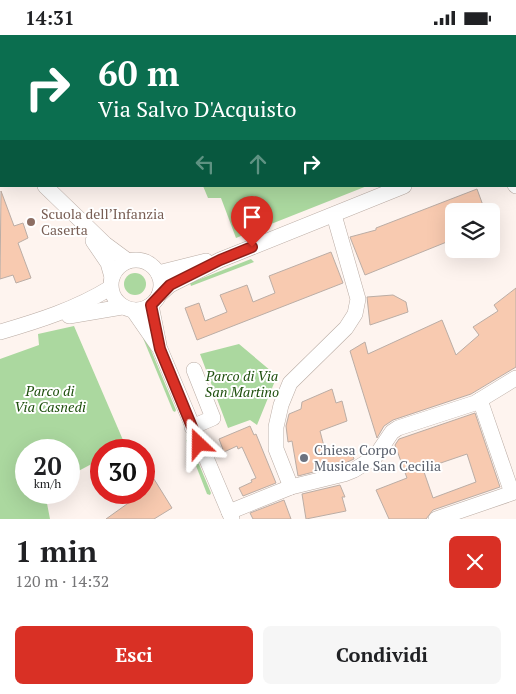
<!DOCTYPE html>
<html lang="it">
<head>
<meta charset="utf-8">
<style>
	:root { --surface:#fff; --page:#f6f6f6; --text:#202124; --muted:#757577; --accent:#d93025 }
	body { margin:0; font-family:"PT Serif",serif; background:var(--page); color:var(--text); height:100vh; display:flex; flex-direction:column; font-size:19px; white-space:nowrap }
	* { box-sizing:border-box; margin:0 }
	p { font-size:16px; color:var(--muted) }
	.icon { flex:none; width:28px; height:28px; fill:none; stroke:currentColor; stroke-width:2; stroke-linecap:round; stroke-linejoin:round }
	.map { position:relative; height:484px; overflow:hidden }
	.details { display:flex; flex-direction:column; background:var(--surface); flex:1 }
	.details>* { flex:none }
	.top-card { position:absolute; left:0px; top:0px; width:516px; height:152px; box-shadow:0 5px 20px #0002; background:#0b6e4f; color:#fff; overflow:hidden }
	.tools { position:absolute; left:445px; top:168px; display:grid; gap:10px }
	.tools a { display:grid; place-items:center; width:55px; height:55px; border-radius:8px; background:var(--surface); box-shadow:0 5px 20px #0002; font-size:25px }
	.speed { position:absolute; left:15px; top:404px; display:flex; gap:10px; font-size:25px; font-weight:700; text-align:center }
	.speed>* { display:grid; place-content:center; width:65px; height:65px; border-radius:50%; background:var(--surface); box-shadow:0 5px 20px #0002; line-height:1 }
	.speed small { font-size:12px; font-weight:400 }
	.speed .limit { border:8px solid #d22; background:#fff; color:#111 }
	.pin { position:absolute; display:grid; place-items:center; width:42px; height:42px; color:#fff; margin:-51px -21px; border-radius:50% 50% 50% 0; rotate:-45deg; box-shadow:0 0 5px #0007 }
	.pin .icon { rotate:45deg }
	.me { position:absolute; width:55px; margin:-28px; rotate:337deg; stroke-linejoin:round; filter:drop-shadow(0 0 4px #0008) }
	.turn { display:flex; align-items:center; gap:18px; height:105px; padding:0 15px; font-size:22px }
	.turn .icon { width:65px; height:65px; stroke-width:2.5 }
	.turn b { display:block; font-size:35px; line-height:42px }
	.lanes { display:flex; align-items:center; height:48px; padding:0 15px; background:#0003; justify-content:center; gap:25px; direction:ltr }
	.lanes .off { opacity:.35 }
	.round { display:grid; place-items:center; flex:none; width:52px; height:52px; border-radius:8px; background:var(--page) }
	.summary { display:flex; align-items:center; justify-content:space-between; height:85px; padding:0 15px }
	h1 { font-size:30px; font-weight:700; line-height:38px }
	.action { display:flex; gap:10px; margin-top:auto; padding:10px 15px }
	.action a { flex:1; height:58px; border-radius:8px; background:var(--accent); color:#fff; font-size:20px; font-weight:700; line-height:58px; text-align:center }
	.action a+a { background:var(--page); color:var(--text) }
	.status { display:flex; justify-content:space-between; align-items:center; height:35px; padding:0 25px; background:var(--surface); direction:ltr }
	.status svg { height:14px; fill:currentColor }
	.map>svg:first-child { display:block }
	.green { fill:#abd89f }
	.building { fill:#f8cab0; stroke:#bbada5; fill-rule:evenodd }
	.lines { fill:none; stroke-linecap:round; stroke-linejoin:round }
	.minor-casing { stroke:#baaca4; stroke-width:16 }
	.minor { stroke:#fff; stroke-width:15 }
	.route-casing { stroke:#8d1f18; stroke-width:12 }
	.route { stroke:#d93025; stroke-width:9 }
	.education-dot { fill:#8d6e63; stroke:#fff; stroke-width:2 }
	.worship-dot { fill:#6b7280; stroke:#fff; stroke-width:2 }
	.labels { text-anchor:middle; stroke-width:4; stroke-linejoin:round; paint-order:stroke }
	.education-label { font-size:14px; fill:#785e54; stroke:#fff; text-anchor:start }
	.park-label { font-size:14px; font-style:italic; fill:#1e4f0d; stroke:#fff }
	.worship-label { font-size:14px; fill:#5b616d; stroke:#fff; text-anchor:start }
</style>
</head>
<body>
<div class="status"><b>14:31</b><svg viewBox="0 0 49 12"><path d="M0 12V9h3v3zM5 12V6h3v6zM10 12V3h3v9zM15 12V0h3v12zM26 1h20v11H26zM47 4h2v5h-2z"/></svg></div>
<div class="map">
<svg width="516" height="484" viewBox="0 0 516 484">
	<rect width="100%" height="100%" fill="#fef4ef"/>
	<g class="green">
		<path d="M203,151H367L236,203L221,163H208Z"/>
		<path d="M251,224L254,227L191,251L190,248Z"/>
		<circle cx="135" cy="249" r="11"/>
		<path d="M74,291L126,412L120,415H101V424L69,441V415H26V458H45L50,484H0V324L39,310L38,299Z"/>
		<path d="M143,303H146L176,375L175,377L173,376Z"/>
		<path d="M239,309L277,341L257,390L250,385L228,393L200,319Z"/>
		<path d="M186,405H189L211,458L210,460L207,459Z"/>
	</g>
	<g class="building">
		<path d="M477,154L485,176H454V204L365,240L350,202L376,195V193Z"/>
		<path d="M1,156L14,191L23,188L28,203L18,208L31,243L16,248L13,240L0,244Z"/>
		<path d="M331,217L343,248L197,305L185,273L199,268L205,286L227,277L220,260L247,250L253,267L275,258L269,241Z"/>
		<path d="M516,253V332L471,359L393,385L384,391L377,403L350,316L365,307L368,319L442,285L456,320L479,300L473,292L498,276L494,270Z"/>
		<path d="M393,260L406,267L408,277L370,290L367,262Z"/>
		<path d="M332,354L336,368L342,366L347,386L320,396L326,419L340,416L341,419L351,415L354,424L341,430L298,441L292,406L288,407L286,391L289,379L301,374L302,367Z"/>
		<path d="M475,378L500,452L433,475L426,484H389L376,455L407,443L395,410L399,404ZM467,419L476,447L433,463L423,434Z"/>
		<path d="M250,391L254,400L256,399L276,448L243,461L239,453L252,447L251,445L256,443L242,412L238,414L237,411L224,417L219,404Z"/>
		<path d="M144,428L172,473L154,484H106L134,464L131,458H144Z"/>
		<path d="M340,450L345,462H342L346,476L306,484L302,459Z"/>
		<path d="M284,465L291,484H253L250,478Z"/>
	</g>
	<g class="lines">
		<defs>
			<g id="minor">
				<path d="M397,0V1"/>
				<path d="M0,104L1,105"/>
				<path d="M515,108L516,107"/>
				<path d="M515,150L516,151"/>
				<path d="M45,151L105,209L128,226"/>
				<path d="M93,206L108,228L112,242"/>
				<circle cx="136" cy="250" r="25"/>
				<path d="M158,238L206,226"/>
				<path d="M159,260L170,250L220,225L404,151"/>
				<path d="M151,270L159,310"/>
				<path d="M133,275L160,314L232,484"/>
				<path d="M69,281L122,272"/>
				<path d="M0,297C38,286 76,274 110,253"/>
				<path d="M192,392L213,383L194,335"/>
				<path d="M291,452L276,414V392L281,370L290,348L346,293L355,279L358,264L334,180"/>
				<path d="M229,477L291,452L344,439L354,435L375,422L392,397L398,393L475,368L516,343"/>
				<path d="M436,484L512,458L480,365"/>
			</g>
		</defs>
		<use href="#minor" class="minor-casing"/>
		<use href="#minor" class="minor"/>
	</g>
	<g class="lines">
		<defs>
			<path id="route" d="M199,409L160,314L151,270L170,250L220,225L252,212"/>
		</defs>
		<use href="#route" class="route-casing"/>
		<use href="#route" class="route"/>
	</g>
	<circle class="education-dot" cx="31" cy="187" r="5"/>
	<circle class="worship-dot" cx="304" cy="423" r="5"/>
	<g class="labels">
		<g class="education-label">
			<text x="41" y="184">Scuola dell’Infanzia<tspan x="41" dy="16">Caserta</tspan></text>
		</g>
		<g class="park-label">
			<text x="242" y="346">Parco di Via<tspan x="242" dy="16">San Martino</tspan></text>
			<text x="50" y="361">Parco di<tspan x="50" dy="16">Via Casnedi</tspan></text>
		</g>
		<g class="worship-label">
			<text x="314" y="420">Chiesa Corpo<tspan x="314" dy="16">Musicale San Cecilia</tspan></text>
		</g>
	</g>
</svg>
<div class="tools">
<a><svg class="icon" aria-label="layers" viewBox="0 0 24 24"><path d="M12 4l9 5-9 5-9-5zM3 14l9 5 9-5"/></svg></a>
</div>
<div class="speed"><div>20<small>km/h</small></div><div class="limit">30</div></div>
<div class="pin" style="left:252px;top:212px;background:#d93025"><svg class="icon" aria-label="arrive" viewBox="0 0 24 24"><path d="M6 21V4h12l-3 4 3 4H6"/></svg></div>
<svg class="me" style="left:199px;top:409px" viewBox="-20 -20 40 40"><path d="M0-17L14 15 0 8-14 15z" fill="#d93025" stroke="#fff" stroke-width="4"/></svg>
<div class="top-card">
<div class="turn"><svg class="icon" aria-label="right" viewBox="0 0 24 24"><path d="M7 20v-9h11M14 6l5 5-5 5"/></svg><div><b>60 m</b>Via Salvo D'Acquisto</div></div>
<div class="lanes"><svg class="icon off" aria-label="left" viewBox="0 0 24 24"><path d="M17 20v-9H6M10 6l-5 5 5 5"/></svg><svg class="icon off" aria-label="ahead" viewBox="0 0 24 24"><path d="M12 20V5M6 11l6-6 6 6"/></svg><svg class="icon" aria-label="right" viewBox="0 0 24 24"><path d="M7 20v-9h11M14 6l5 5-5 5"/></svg></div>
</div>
</div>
<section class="details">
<div class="summary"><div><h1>1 min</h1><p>120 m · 14:32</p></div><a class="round" style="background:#d93025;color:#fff"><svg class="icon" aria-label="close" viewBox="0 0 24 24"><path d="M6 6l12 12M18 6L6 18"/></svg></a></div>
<div class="action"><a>Esci</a><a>Condividi</a></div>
</section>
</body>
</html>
